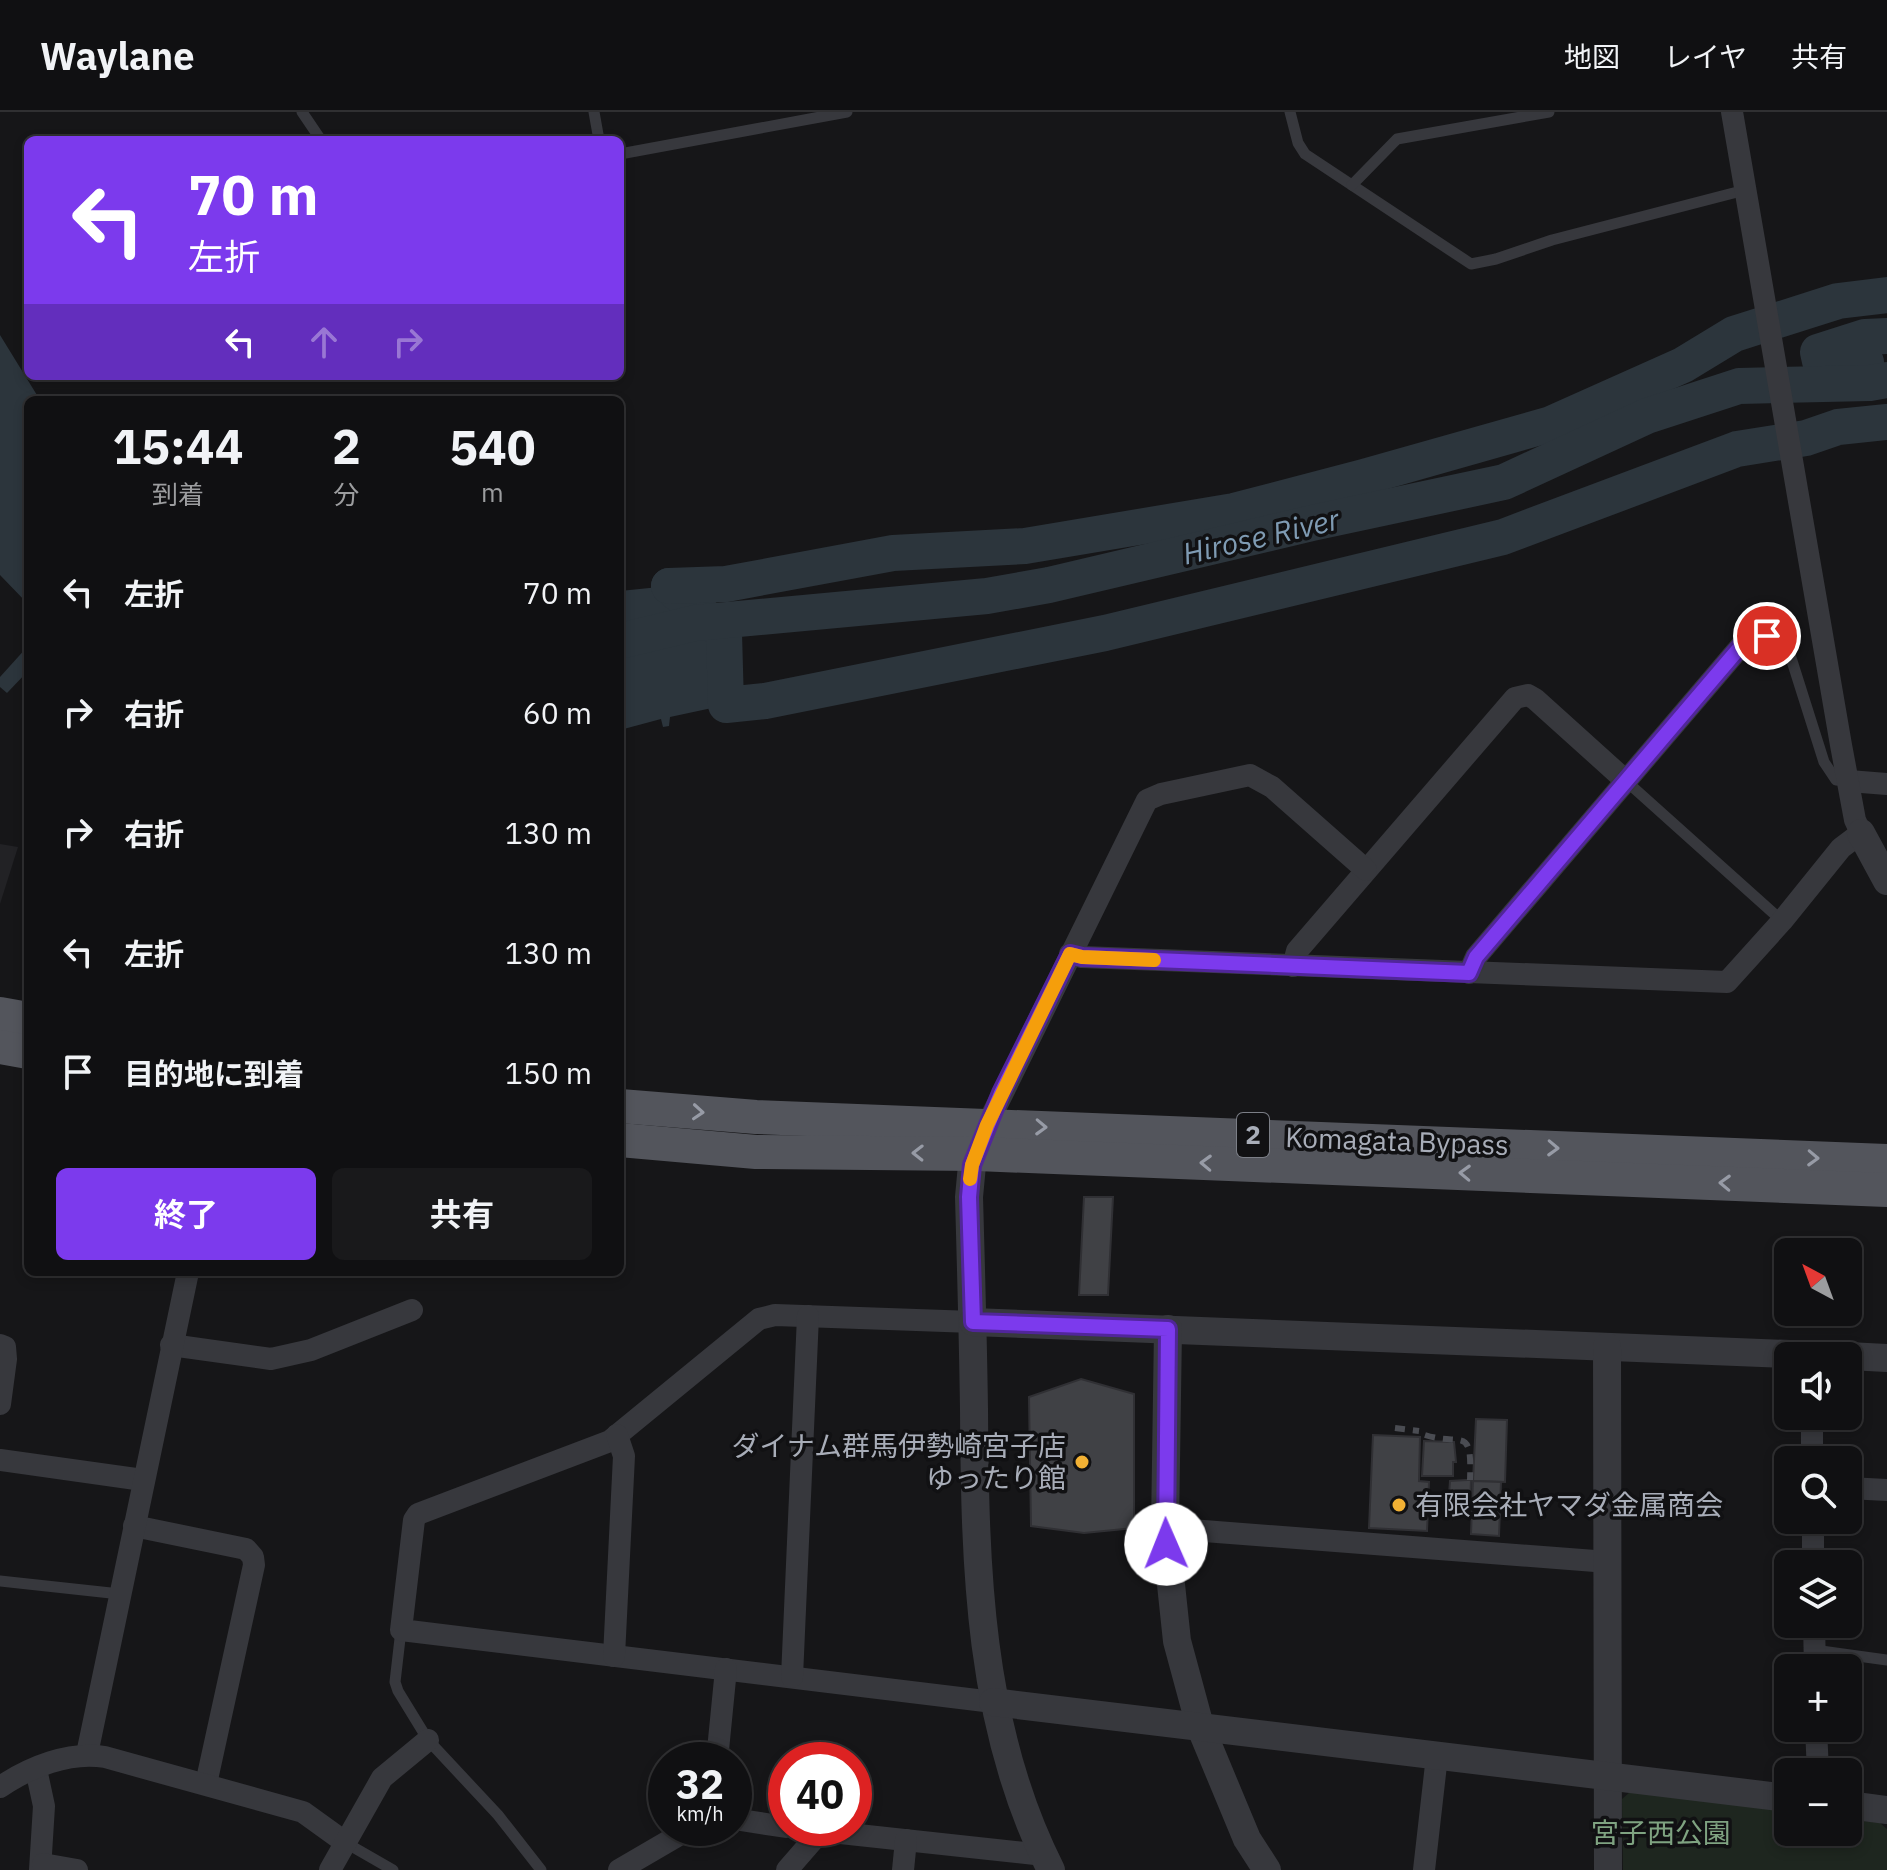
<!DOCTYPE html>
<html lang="ja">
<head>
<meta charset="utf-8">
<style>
	:root { --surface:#101012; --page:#19191b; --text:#f1f3f6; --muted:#9c9d9f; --line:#303032; --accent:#7c3aed }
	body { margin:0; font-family:"IBM Plex Sans","Noto Sans JP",sans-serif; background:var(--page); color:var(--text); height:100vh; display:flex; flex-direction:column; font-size:30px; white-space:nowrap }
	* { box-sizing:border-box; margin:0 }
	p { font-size:26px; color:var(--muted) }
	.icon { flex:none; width:44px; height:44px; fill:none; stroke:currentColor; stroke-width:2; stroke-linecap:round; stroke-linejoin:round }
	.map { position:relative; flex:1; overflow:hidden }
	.panel { position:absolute; left:24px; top:284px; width:600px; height:880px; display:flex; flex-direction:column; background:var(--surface); border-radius:12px; box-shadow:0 4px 12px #0003,0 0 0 2px var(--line) }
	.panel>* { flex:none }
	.top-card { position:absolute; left:24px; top:24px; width:600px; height:244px; border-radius:12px; box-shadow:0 4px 12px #0003,0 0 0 2px var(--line); background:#7c3aed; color:#fff; overflow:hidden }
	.needle { width:52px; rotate:319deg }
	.buttons { position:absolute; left:1774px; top:1126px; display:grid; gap:16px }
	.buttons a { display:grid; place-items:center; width:88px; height:88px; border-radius:12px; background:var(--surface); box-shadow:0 4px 12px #0003,0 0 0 2px var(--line); font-size:40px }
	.speed { position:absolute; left:648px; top:1630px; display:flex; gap:16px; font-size:40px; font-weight:700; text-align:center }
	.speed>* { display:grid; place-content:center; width:104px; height:104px; border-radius:50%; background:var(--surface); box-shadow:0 4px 12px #0003,0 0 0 2px var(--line); line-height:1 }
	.speed small { font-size:20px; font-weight:400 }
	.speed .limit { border:12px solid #d22; background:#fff; color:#111 }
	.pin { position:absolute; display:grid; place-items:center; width:68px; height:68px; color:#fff; margin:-34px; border:4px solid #fff; border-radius:50%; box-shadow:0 2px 8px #0007 }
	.me { position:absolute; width:88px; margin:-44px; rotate:359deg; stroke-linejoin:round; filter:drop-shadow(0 0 6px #0008) }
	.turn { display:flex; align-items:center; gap:28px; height:168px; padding:0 32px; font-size:36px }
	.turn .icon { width:104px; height:104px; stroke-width:2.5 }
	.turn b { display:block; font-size:56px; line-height:68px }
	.lanes { display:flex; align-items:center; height:76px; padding:0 32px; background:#0003; justify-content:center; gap:40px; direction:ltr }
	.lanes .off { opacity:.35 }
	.eta { display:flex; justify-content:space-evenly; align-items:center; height:136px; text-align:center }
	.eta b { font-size:48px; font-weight:700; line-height:56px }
	.action { display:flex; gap:16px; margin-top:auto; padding:16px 32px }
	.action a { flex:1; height:92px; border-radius:12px; background:var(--accent); color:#fff; font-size:32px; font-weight:700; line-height:92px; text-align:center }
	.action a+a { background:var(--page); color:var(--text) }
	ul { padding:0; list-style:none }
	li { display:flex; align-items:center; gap:24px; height:120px; padding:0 32px }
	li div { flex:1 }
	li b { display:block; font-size:30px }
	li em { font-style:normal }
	header { display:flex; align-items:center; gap:48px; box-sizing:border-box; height:112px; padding:0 40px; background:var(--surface); border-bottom:2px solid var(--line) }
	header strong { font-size:38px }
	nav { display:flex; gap:44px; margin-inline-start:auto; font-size:28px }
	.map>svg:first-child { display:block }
	.built { fill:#222225 }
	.green { fill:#1e261f }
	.water { fill:#2c353c }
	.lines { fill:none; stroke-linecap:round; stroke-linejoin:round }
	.river { stroke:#2c353c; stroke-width:36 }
	.building { fill:#404145; stroke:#303034; stroke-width:2 }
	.service { stroke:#37383d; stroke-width:11 }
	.minor { stroke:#37383d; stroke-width:22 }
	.tertiary { stroke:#37383d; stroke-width:28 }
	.primary { stroke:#53555c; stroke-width:34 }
	.rail { stroke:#4a4c52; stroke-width:6; stroke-dasharray:10 8; stroke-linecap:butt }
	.oneway { stroke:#979ba6 }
	.route-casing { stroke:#51269a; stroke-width:20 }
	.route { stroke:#7c3aed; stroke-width:14 }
	.slow { stroke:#f59e0b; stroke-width:14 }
	.poi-dot { fill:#f2b134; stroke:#111113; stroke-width:3 }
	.labels { text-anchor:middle; stroke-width:7; stroke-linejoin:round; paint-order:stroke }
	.shield { fill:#111113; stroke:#7b7e86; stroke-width:2 }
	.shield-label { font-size:26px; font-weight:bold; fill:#a8adb8 }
	.street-label { font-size:28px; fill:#a8adb8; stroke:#111113 }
	.poi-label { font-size:28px; fill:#a8adb8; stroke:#111113; text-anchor:end }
	.park-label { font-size:28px; fill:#7fa381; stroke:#111113 }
	.water-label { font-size:30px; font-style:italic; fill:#7f9bb3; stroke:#111113 }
</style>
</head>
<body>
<header>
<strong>Waylane</strong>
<nav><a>地図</a><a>レイヤ</a><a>共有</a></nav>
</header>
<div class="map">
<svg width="1887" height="1758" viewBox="0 0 1887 1758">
	<rect width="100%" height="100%" fill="#161618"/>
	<path class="built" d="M0,732L18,735L0,792Z"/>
	<path class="green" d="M1630,1680L1788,1699V1720H1848V1707L1880,1711L1887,1717V1758H1623L1622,1687Z"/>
	<g class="water">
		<path d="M0,223L40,288H28V492L0,463Z"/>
		<path d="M669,474L724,521L726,593L670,605L669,614L663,615L661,607L620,618V479Z"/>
		<path d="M28,534V559L7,581L0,575V565Z"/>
	</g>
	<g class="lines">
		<g class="river">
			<path d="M1866,250L1820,249L1818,240L1865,225L1887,224"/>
			<path d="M669,474L724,521L726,593L765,589L1105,521L1503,425L1737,337L1806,326L1838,315L1887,310"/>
			<path d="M669,474L726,472L893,441L1025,434L1234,399L1364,365L1551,312L1683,253L1734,222L1838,189L1887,183"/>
			<path d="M620,529L695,511L987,484L1049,473L1312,411L1504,370L1647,304L1739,274L1870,271L1887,268"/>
		</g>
	</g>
	<g class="building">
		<path d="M1084,1085H1113L1108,1183H1079Z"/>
		<path d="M1081,1267L1134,1282V1416L1084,1421L1031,1414L1029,1285Z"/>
		<path d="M1476,1307L1507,1308L1505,1370L1473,1369Z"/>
		<path d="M1373,1323L1420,1325L1419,1369L1429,1370L1427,1419L1369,1416Z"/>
		<path d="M1424,1329L1454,1330L1456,1350H1453V1364H1422Z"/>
		<path d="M1467,1368H1471L1470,1395L1466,1394V1397H1448L1450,1369Z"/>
		<path d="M1473,1369L1501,1370L1499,1424L1471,1422Z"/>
	</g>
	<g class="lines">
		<g class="service">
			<path d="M302,0L321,28"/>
			<path d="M594,0L599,28"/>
			<path d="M1290,0L1298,31L1305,42L1471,152L1496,147L1552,128L1745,78"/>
			<path d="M620,42L847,0"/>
			<path d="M1352,73L1397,27L1549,0"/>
			<path d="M1747,527L1767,524L1786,530L1824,650L1836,668L1849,669"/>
			<path d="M1626,669L1782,809"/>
			<path d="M0,1469L120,1482"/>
			<path d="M401,1518L395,1570L398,1579L428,1628L498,1703L541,1758"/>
			<path d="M1814,1538L1887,1548"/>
			<path d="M346,1731L393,1758"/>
		</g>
		<g class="minor">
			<path d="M1849,669L1887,672"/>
			<path d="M1070,842L1082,845L1727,870L1782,809L1841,736L1861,721L1855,708L1841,633L1732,0"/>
			<path d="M1293,854L1297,839L1515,586L1528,583L1535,587L1626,669"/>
			<path d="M1469,861L1476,845L1747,527"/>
			<path d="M987,1013L1147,688L1161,682L1250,663L1272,675L1366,758"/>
			<path d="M973,1210L775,1203L759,1207L610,1329L418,1402L414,1408L401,1518L993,1590"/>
			<path d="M0,1233L5,1235L6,1247L0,1292"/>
			<path d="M171,1233L271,1247L311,1238L412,1198"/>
			<path d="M1812,1304V1348"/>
			<path d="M0,1348L143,1368"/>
			<path d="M1848,1376L1887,1378"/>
			<path d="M1813,1408V1452"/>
			<path d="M134,1414L246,1437L253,1445L254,1453L206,1672"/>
			<path d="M1165,1416L1608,1450"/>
			<path d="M1814,1512L1815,1556"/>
			<path d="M614,1544L624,1344L617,1323"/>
			<path d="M792,1565L808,1204"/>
			<path d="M1816,1616L1818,1660"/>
			<path d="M87,1642L188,1160"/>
			<path d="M717,1648L726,1557"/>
			<path d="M36,1657L44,1694L40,1758"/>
			<path d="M0,1675C30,1655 69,1639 105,1645L303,1700L346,1731"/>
			<path d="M734,1707L786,1715"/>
			<path d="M794,1716L1044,1743"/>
			<path d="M43,1752L77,1758"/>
			<path d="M330,1758L382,1666L428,1628"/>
			<path d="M619,1758L691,1716"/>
			<path d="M787,1758L820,1720"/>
			<path d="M903,1758L906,1728"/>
			<path d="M1424,1758L1437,1644"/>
		</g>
		<g class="tertiary">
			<path d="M1861,721L1887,769"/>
			<path d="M983,1024L972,1053L969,1085C971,1155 973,1226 974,1297C975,1454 978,1614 1051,1758"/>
			<path d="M973,1210L1840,1244"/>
			<path d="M1168,1217L1165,1416L1177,1529L1200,1614L1247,1727L1267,1758"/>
			<path d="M1607,1235L1608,1758"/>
			<path d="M1848,1244L1887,1246"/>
			<path d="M993,1590L1788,1686"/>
			<path d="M1848,1693L1887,1698"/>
		</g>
		<g class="primary">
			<path d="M0,902L28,907"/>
			<path d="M0,935L28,940"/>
			<path d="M620,994L756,1005L1887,1049"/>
			<path d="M620,1028L756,1040L977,1042L1887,1078"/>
		</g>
		<g class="rail">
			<path d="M1395,1316L1419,1319"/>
			<path d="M1425,1323C1463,1335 1472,1312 1470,1368"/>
		</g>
	</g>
	<defs><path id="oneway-chevron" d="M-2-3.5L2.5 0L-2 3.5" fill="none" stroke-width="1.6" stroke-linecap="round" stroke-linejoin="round" transform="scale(2)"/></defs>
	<g class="oneway">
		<use href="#oneway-chevron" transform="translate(698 1000) rotate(4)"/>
		<use href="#oneway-chevron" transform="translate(1041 1015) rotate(2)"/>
		<use href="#oneway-chevron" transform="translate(1553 1036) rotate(2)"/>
		<use href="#oneway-chevron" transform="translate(918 1041) rotate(-179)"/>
		<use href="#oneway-chevron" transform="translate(1813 1046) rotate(2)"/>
		<use href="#oneway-chevron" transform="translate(1206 1051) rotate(-178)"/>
		<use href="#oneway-chevron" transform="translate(1465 1061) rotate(-178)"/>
		<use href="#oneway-chevron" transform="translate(1725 1071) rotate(-178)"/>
	</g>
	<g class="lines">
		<defs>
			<path id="route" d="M1166,1432L1168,1217L973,1210L969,1085L972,1053L1001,981L1070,842L1082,845L1469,861L1476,845L1747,527L1767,524"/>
		</defs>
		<use href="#route" class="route-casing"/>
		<use href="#route" class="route"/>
		<path class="slow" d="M970,1067L972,1053L987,1013L1070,842L1082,845L1154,848"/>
	</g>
	<g class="poi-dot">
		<circle cx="1082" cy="1350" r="8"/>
		<circle cx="1399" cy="1393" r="8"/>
	</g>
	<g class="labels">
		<rect class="shield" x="1237" y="1001" width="32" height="44" rx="6"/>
		<g class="shield-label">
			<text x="1253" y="1032">2</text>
		</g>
		<g class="street-label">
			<text transform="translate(1397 1029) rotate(2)" y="10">Komagata Bypass</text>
		</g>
		<g class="poi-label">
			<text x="1066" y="1344">ダイナム群馬伊勢崎宮子店<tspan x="1066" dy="32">ゆったり館</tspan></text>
			<text x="1415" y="1403" text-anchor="start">有限会社ヤマダ金属商会</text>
		</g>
		<g class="park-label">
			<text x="1661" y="1731">宮子西公園</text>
		</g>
		<g class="water-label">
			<text transform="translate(1261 425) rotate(-13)" y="10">Hirose River</text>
		</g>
	</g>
</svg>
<div class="buttons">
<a><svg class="needle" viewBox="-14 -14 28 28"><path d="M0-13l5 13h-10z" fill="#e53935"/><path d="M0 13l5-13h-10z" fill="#9c9d9f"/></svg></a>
<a><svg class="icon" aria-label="sound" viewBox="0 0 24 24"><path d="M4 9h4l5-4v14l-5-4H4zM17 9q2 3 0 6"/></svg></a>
<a><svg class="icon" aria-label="search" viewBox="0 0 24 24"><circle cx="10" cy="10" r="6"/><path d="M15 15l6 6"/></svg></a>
<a><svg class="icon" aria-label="layers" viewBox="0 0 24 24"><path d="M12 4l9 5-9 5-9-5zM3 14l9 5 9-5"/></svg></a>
<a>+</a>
<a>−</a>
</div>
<div class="speed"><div>32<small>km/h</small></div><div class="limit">40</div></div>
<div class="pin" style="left:1767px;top:524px;background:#d93025"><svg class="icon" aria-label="arrive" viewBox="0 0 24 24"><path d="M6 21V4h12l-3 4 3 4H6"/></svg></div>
<svg class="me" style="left:1166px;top:1432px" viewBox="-20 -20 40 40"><circle r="19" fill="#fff"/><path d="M0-13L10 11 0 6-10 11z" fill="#7c3aed"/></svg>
<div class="top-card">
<div class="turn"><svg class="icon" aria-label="left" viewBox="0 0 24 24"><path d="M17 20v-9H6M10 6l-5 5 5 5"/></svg><div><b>70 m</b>左折</div></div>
<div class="lanes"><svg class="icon" aria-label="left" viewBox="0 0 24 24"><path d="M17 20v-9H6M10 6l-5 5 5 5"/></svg><svg class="icon off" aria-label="ahead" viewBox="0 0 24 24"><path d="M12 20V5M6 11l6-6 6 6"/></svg><svg class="icon off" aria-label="right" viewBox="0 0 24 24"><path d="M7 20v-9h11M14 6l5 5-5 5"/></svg></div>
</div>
<section class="panel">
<div class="eta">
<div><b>15:44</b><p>到着</p></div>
<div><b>2</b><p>分</p></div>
<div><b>540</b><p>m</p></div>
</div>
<ul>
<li><svg class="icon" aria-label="left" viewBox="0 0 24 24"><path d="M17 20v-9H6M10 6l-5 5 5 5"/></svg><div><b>左折</b></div><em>70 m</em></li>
<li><svg class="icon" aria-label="right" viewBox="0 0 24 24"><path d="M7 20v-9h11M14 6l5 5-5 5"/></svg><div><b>右折</b></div><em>60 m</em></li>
<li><svg class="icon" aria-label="right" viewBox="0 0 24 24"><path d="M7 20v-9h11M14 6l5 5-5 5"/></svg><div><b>右折</b></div><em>130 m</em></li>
<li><svg class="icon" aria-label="left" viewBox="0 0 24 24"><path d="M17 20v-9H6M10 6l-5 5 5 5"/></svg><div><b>左折</b></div><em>130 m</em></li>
<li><svg class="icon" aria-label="arrive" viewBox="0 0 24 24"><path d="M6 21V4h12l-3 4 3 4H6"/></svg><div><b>目的地に到着</b></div><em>150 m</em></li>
</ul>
<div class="action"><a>終了</a><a>共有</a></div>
</section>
</div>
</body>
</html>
